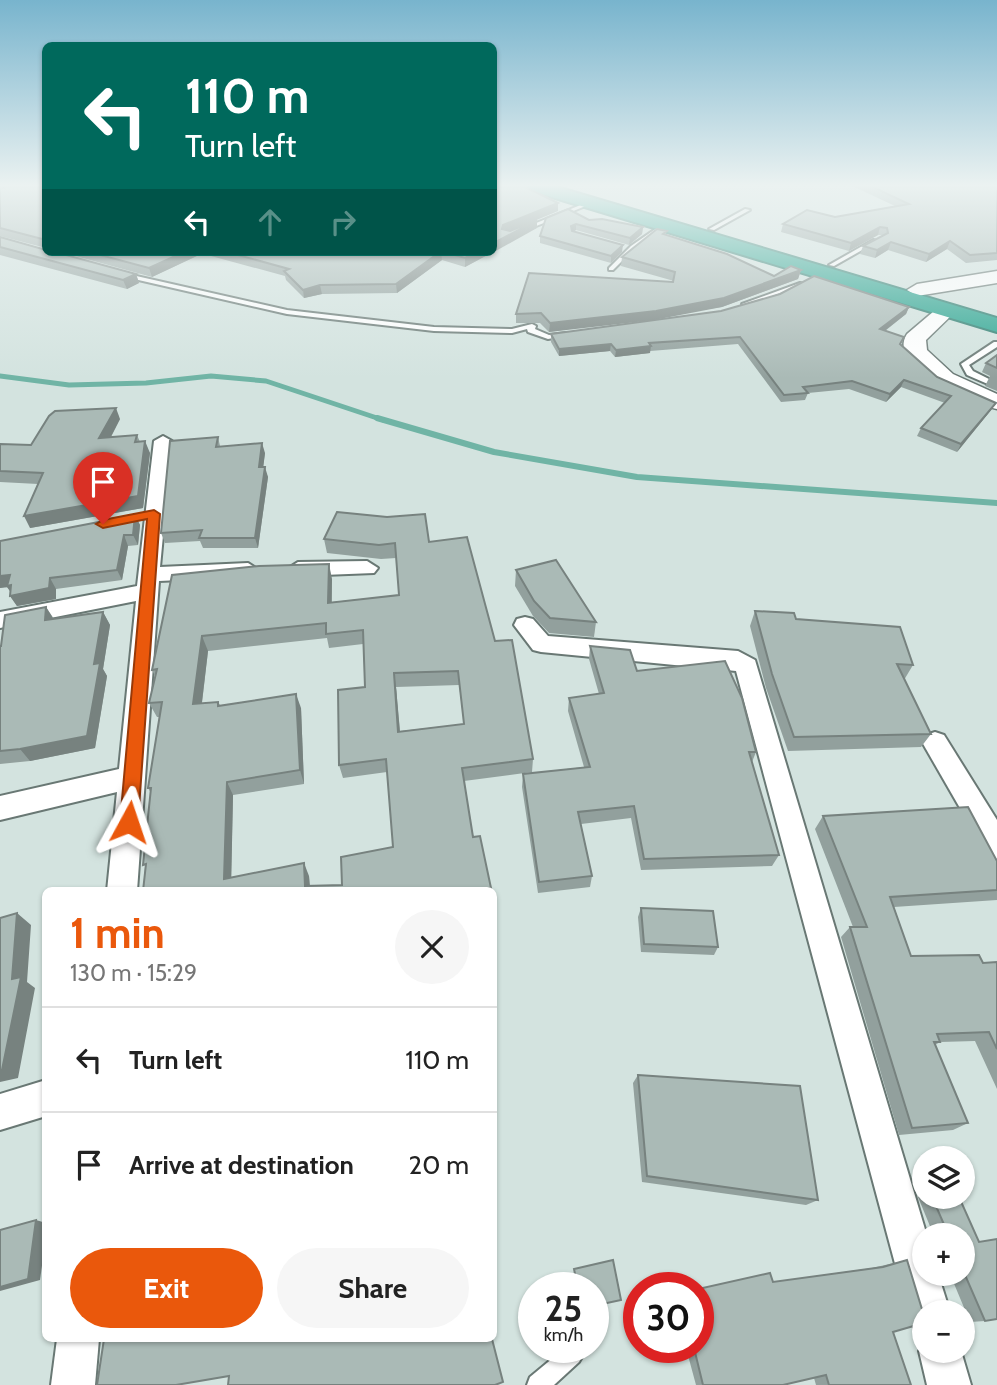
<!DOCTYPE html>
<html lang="en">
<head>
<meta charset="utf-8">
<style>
	:root { --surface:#fff; --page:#f6f6f6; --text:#222; --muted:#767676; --line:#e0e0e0; --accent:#ea580c }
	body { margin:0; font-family:Cabin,sans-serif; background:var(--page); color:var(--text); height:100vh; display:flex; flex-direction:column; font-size:26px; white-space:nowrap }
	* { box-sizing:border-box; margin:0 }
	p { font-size:23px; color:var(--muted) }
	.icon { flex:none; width:38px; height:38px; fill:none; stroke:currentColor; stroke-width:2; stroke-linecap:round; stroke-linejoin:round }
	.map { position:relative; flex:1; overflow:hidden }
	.panel { position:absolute; left:42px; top:887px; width:455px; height:455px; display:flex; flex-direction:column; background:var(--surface); border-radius:10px; box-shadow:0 2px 5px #0004 }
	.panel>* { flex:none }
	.banner { position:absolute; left:42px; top:42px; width:455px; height:214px; border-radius:10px; box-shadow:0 2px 5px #0004; background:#00695c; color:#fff; overflow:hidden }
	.controls { position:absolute; left:912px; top:1146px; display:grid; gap:14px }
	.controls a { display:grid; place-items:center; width:63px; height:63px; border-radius:50%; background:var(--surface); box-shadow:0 2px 5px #0004; font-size:35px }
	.speed { position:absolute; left:518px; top:1272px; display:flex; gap:14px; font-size:35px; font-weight:700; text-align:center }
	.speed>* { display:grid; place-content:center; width:91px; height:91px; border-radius:50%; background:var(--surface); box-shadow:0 2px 5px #0004; line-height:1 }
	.speed small { font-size:18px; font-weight:400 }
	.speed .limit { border:10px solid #d22; background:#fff; color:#111 }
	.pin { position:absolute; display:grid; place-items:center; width:60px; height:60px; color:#fff; margin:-72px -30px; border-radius:50% 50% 50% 0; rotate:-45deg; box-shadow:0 0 7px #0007 }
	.pin .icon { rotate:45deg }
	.me { position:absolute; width:77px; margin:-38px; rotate:5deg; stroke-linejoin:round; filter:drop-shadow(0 0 5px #0008) }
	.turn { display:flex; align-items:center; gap:24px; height:147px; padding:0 28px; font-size:32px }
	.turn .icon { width:91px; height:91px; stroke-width:2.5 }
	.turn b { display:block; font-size:49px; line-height:60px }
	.lanes { display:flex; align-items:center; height:66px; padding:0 28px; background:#0003; justify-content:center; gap:35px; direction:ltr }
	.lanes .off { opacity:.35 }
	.round { display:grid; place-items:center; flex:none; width:74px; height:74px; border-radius:37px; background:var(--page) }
	.overview { display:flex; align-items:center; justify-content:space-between; height:119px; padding:0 28px }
	h1 { font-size:42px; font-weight:700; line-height:52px; color:var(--accent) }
	.button { display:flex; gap:14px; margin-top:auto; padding:14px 28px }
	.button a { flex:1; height:80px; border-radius:42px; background:var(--accent); color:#fff; font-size:28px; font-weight:700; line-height:80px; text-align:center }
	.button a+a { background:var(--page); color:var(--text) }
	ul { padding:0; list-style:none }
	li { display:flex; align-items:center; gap:21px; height:105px; padding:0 28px; border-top:2px solid var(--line) }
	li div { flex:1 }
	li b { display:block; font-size:26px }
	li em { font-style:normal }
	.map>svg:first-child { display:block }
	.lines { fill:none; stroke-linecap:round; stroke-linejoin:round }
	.stream-far1 { stroke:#70b4a5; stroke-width:5 }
	.stream { stroke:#70b4a5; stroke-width:6 }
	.lane-casing { stroke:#697874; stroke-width:4 }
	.street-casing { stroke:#697874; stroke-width:4 }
	.secondary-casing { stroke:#697874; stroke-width:3 }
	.primary-casing { stroke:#2d7e70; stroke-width:4 }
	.highway-casing { stroke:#2d7e70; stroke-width:4 }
	.lane { fill:#fff; fill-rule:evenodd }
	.street { fill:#fff; fill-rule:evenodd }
	.secondary { fill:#fff; fill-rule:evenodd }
	.primary { fill:#80c8bc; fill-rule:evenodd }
	.highway { fill:#2ba490; fill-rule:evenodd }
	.wall { fill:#92a09d; fill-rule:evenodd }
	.shaded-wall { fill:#77827f }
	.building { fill:#aabab6; stroke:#77827f; stroke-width:2; fill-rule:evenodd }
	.route { fill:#ea580c; stroke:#983908; stroke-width:2 }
</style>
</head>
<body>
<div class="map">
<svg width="997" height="1385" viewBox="0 0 997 1385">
	<rect width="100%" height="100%" fill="#d3e3df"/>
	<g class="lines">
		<path class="stream-far1" d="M0,376L69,385L146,383L211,376L266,381L383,420"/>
		<path class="stream" d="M377,418L494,452L637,477L997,503"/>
		<defs>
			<g id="lane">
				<path d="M588,202L593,203L524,231L519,230Z"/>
				<path d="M745,209L750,210L714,230L709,229Z"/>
				<path d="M657,228L662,229L635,248L613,270H609V268L631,246Z"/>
				<path d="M873,240L878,241L834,266L829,265Z"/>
				<path d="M123,273L287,310L434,327L512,329L532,324L536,326L535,329L549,335L566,333L570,335L548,339L528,332L527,329L512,333L434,331L287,314L121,276V274Z"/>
				<path d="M800,283L805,284L748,305L742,304Z"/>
				<path d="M994,342H997V347L969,365L973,371L997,383V388L967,375L961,364Z"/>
				<path d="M565,1348H579L583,1355L579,1362L554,1385H527L530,1377Z"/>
			</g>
			<g id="street">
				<path d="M163,436L172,441L160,567L248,563L259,570L248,577L159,581L137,891H107L117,792L0,820V796L119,769L136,601L0,628V612L137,586L154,441Z"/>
				<path d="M367,561L378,568L374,573L298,576L287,569L298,562Z"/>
				<path d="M525,617L533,619L548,636L738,651L755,660L927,1236H924V1274H938L950,1312H924V1331L914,1327L908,1312L736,671L541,652L533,650L514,625L517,619Z"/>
				<path d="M935,732L944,735L997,820V859L987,855L922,742L926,735Z"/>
				<path d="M46,1080V1116L0,1130V1094Z"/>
				<path d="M57,1339H99L95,1385H51Z"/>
				<path d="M924,1339V1351H961L971,1385H927L919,1351Z"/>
			</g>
			<g id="secondary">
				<path d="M997,271V283L917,296L907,290L917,284Z"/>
				<path d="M947,304L957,310L926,340L927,350L953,374L997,394V409C975,404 885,367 907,334L940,306Z"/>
			</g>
			<path id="primary" d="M0,184H25L0,194Z"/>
			<path id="highway" d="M520,184H547L997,318V332L522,188Z"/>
		</defs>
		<use href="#lane" class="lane-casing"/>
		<use href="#street" class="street-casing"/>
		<use href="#secondary" class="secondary-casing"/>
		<use href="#primary" class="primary-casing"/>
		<use href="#highway" class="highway-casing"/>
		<use href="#lane" class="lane"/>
		<use href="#street" class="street"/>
		<use href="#secondary" class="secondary"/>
		<use href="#primary" class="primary"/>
		<use href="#highway" class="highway"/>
	</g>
	<g class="wall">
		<path d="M46,184V248L0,236V188Z"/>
		<path d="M848,184H997V260L966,263L947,249L926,262L888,250L875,258L860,254L863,246L883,235H878L849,251L781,232L783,224L835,217L895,206Z"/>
		<path d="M589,220L643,227L642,234L629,245L576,230L574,231L622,252L611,263L540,243V236Z"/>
		<path d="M667,235L774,276L801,270L798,279L722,307L549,332L540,323H516V314L673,282L674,281L621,266L622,257Z"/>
		<path d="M0,237L136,274L139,283L127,289L0,255Z"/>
		<path d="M61,252H493L465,267L442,260L397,293L322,294L304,298L286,280L285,276L211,256L201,254L152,277Z"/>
		<path d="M909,307L906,314L885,331L937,377L996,403L991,410L957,452L917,436L921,428L945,403L901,387L886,402L849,389L808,393L805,400L781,402L738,344L650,351V353L615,357L610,351L559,356L551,342V334Z"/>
		<path d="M997,355V391L985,386L990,376L982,372L986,363Z"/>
		<path d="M120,419L111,437L137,435L140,442L150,453L143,508L30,528L38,484L0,482V444L31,445Z"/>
		<path d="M218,437L220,446L265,453L263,467L268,477L258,548H203L200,541L165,543L161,533Z"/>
		<path d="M135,515L140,525L138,545L128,546L122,580L56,589V599L17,606L10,596V591L7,587L0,588V541Z"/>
		<path d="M324,539L429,542L495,641L533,759L532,772L464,781L473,837L491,891H143L151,793L148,788L160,717H157L149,703L155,676L152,670L172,575L332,579V602L399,595L396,558L381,559L327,553ZM327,638L329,648L363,644L365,687L339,765L343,778L387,772L393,847L342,885L310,886L309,876L231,878L233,795L304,784L301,708L220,705L218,702L202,703L208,651ZM459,685L464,724L400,731L396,687Z"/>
		<path d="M516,570L596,622L594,637L549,633L533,616L515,586Z"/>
		<path d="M46,607L54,619L103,612L110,625L103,669L107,676L95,748L30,761L0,764V646Z"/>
		<path d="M755,611L796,619L913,665L904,680L931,734L921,747L788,751L766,688L750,626Z"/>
		<path d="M590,646L637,671L756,752L752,762L779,855L772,866L641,870L631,818L581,824L592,876L590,887L538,893L522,787L523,774L584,767L568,711L569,698L599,694L589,659Z"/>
		<path d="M823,816L997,861V900L894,907L911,956L983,963L997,962V1089L975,1041L940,1042L935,1045L968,1123L953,1130L899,1135L841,937L850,927H853L815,829Z"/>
		<path d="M641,908L718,947L714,955L641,952L638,917Z"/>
		<path d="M638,1075L818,1200L806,1205L642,1182L633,1083Z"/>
		<path d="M924,1195V1197H959L985,1321L970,1322L950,1274H962V1236H934L918,1197Z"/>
		<path d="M907,1260L893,1332L911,1385H816L814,1378L783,1385H696L686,1348H698L773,1282L872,1268Z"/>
	</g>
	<g class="shaded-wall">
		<path d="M558,203V211L503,234L502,229L503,225Z"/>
		<path d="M537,220V228L494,252V243Z"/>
		<path d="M576,224V230L571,233V226Z"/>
		<path d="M643,227L642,234L629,245L630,238Z"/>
		<path d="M880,227L878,235L849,251L851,243Z"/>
		<path d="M950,241L947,249L926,262L929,254Z"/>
		<path d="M891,242L888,250L875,258L877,250Z"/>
		<path d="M623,245L622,252L611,263V256Z"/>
		<path d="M184,252H200L201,254L152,277L149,268Z"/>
		<path d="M440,252H441L442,260L397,293L396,284Z"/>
		<path d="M477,252H493L465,267V258Z"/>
		<path d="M801,270L798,279L722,307L654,320L549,332L550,323Z"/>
		<path d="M136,274L139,283L127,289L123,280Z"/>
		<path d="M320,285L322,294L304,298L303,290Z"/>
		<path d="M909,307L906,314L878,336L880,329Z"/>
		<path d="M611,344L610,351L559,356V349Z"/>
		<path d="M651,346L650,353L615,357L616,350Z"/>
		<path d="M904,380L901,387L886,402L890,394Z"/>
		<path d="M996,403L991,410L957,452L961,444Z"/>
		<path d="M116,408L120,419L104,450L99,438Z"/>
		<path d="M145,441L150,453L143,508L30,528L24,516Z"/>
		<path d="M262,443L265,453L262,477L259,467Z"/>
		<path d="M265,467L268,477L258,548L255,538Z"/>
		<path d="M135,515L140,525L138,545L133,535Z"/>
		<path d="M124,535L128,546L122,580L117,570Z"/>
		<path d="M329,564L332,579L331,617L328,603Z"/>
		<path d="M10,575L50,578L56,589V599L17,606L10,596L13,595L7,587L0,588V576Z"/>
		<path d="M46,607L54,620H45Z"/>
		<path d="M103,612L110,625L103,669L107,676L95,748L30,761L20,749L94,664Z"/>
		<path d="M202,636L208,651L200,718L193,704Z"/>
		<path d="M394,673L396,687L401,745L398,732Z"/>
		<path d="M296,694L301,708L304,784L300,770Z"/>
		<path d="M227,782L233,795L231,891L224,879Z"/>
		<path d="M304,863L309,876L310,891L305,886Z"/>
		<path d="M17,913L31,925L27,982L35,988L18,1078L0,1082V1070L12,979Z"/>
		<path d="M36,1220L46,1223V1237L40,1280L0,1291V1287Z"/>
	</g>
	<g class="building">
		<path d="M19,184H46V240L0,228V188Z"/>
		<path d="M494,184H519L558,203L503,225L502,229L510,231L537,220L494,243Z"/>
		<path d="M866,184H997V253L970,255L950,241L929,254L891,242L877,250L863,246L888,233L887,228L880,227L851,243L783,224L807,210L835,217L909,204Z"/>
		<path d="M568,209L589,220L602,219L643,227L630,238L576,224L571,226L572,231L623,245L611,256L540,236L546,218Z"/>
		<path d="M657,229L667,231L663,234L727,254L774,276L791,266L801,270L724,298L656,311L550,323L541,313L516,314L529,273L673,282L675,272L622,257Z"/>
		<path d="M0,237L46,250V252H55L136,274L123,280L0,247Z"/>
		<path d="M89,252H184L149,268Z"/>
		<path d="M227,252H440L396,284L320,285L303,290L284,271L289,269Z"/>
		<path d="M444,252H477L465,258Z"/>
		<path d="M814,276L909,307L880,329L904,337L900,344L937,377L996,403L961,444L921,428L951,396L904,380L890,394L852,381L803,387L808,393L784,395L740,337L649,343L651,346L616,350L611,344L559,349L551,334L721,311L780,294Z"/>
		<path d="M997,355V368L986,363Z"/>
		<path d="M116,408L99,438L137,435L135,442L145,441L138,496L24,516L43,473L0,471V444L31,445L49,416L55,411Z"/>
		<path d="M218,437L216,447L262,443L259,467H265L255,538H199L202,530L161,533L170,441Z"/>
		<path d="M337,512L387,517L425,514L429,542L467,537L495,641L512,640L533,759L462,768L473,837L480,836L491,888L478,891H143L146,864L143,865L151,788H148L162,702L149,703L157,669L152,670L172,575L259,566L329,564L328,603L399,595L395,543L379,545L324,539ZM326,623V634L363,630L365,687L338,690L339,765L386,759L393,847L341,857L342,885L305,886L304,863L224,879L227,782L300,770L296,694L218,706V702L193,704L202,636ZM458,671L464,724L398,732L394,673Z"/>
		<path d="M135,515L133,535H124L117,570L50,578L49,588L10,596L11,585L7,586L10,575L0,576V541Z"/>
		<path d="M556,560L596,622L550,618L534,601L516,570Z"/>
		<path d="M46,607L45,620L103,612L94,664L100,663L87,736L20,749L0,751V646H1L5,615Z"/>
		<path d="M755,611L794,613L796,619L900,627L913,665L897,664L931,734L794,737L772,674Z"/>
		<path d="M590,646L630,650L637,671L725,661L742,698L756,752H749L779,855L644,859L634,806L578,812L592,876L539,882L523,774L590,767L569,698L604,693Z"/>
		<path d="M968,807L997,861V890L890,897L911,956L979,955L983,963L997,962V1049L989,1032L937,1034L940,1042H934L968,1123L912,1128L850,927H867L823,816Z"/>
		<path d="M641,908L713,911L718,947L644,944Z"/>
		<path d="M17,913L12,979L21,977L2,1070H0V918Z"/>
		<path d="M638,1075L800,1086L818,1200L647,1176Z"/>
		<path d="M932,1197H959L979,1242L997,1239V1319L985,1321L962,1268V1236H949Z"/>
		<path d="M36,1220L28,1279L0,1287V1230Z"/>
		<path d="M613,1260L621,1300L593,1306V1288H578L574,1269Z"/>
		<path d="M907,1260L924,1316V1323L893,1332L911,1385H829L826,1375L783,1385H703L694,1348H698V1289L770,1273L773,1282L883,1267Z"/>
		<path d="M104,1339H492L503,1382L495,1385H228L229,1376L176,1385H97Z"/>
	</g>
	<linearGradient id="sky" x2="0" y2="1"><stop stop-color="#78b4cd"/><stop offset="0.49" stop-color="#ebf2f1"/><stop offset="1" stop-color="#ebf2f1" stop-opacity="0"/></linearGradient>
	<rect width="997" height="378" fill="url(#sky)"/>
	<path class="route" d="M154,510L160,514L138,822L135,828H122L120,822L147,519L103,528L96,524L103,520Z"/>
</svg>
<div class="controls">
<a><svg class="icon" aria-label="layers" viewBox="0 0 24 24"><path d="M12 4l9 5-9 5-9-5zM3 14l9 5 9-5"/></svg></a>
<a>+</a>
<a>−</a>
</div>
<div class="speed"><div>25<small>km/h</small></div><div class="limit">30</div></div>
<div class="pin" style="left:103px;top:524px;background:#d93025"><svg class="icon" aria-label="arrive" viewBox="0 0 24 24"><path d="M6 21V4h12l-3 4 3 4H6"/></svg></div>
<svg class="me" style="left:129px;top:822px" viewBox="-20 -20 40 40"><path d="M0-17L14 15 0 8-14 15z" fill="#ea580c" stroke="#fff" stroke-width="4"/></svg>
<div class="banner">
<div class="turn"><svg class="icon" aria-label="left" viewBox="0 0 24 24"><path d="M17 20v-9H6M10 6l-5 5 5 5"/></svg><div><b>110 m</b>Turn left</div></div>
<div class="lanes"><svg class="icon" aria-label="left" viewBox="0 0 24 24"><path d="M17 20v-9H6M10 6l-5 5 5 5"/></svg><svg class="icon off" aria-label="ahead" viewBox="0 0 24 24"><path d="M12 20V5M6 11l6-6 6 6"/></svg><svg class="icon off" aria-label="right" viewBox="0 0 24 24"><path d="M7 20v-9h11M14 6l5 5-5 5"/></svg></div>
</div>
<section class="panel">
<div class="overview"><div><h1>1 min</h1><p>130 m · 15:29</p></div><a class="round"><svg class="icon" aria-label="close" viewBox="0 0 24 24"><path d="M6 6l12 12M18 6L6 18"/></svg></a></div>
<ul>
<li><svg class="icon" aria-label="left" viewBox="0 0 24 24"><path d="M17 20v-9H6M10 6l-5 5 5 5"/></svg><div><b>Turn left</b></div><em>110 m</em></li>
<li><svg class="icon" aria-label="arrive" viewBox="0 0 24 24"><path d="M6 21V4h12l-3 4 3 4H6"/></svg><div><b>Arrive at destination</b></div><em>20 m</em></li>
</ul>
<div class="button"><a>Exit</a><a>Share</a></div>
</section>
</div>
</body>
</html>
